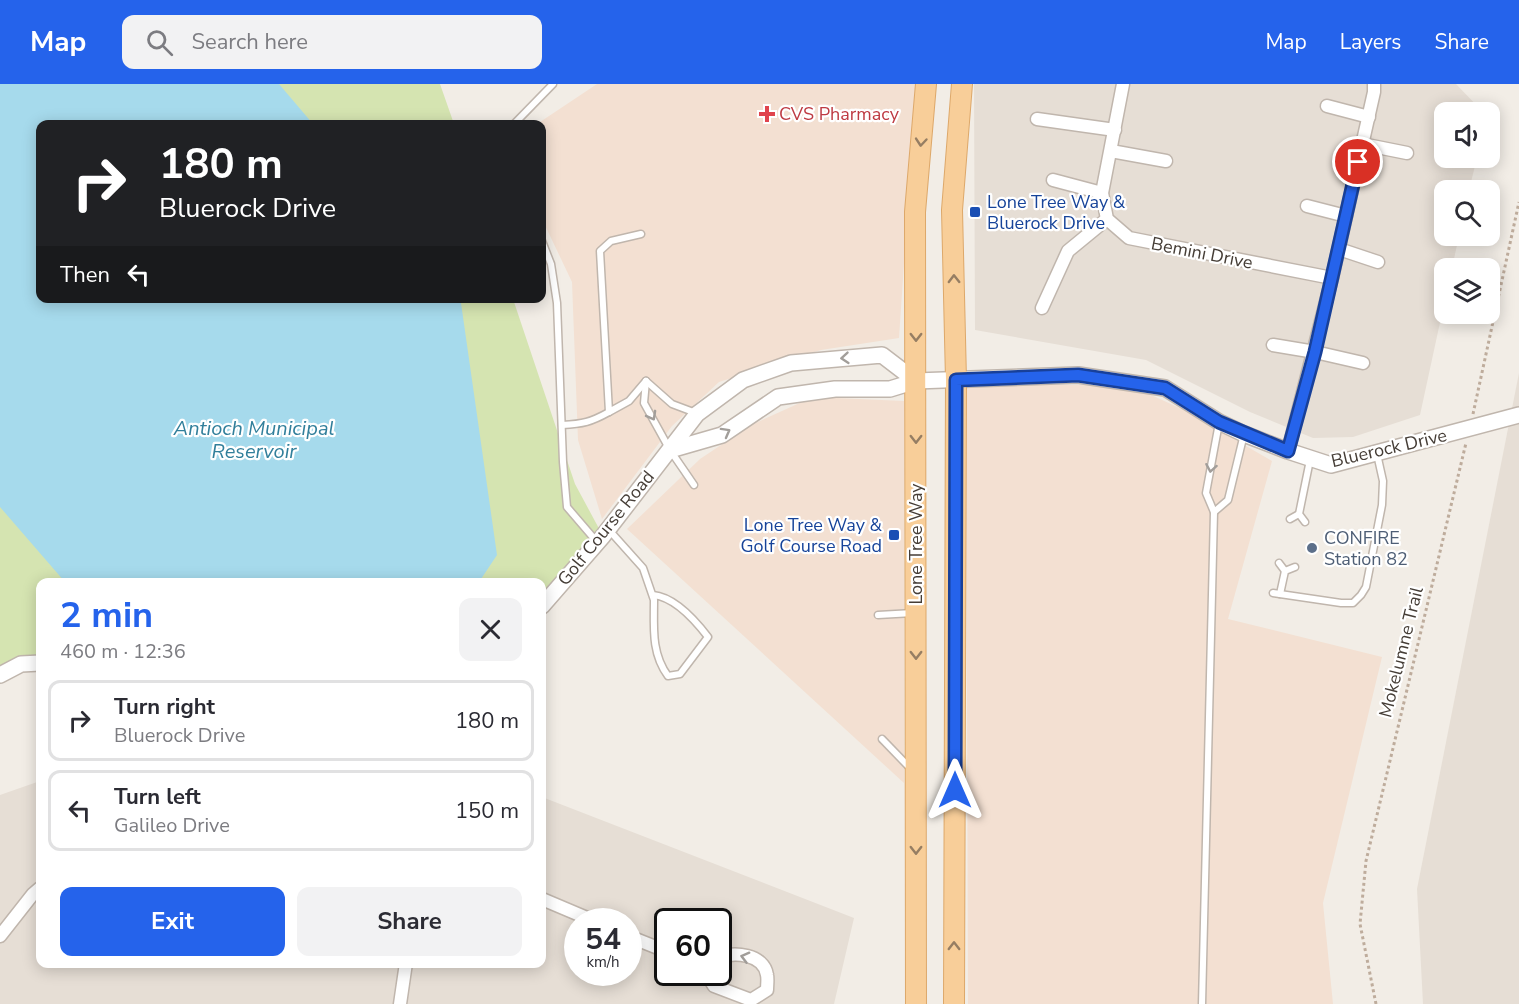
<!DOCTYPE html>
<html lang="en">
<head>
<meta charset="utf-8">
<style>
	:root { --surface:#fff; --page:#f2f2f3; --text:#2b2b33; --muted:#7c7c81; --line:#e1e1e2; --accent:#2563eb }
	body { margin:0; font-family:"Nunito Sans",sans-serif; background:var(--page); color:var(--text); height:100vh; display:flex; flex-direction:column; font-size:22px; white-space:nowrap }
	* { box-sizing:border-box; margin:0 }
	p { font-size:20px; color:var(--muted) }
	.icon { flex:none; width:33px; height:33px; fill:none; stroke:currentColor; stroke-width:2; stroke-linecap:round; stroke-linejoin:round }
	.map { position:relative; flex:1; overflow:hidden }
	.details { position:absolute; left:36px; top:494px; width:510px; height:390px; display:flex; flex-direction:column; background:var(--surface); border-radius:12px; box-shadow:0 3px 15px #0003 }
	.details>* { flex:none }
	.hud { position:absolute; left:36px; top:36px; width:510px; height:183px; border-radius:12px; box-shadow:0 3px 15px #0003; background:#202124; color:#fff; overflow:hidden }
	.fabs { position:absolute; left:1434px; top:18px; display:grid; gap:12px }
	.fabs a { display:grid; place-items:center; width:66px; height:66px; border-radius:12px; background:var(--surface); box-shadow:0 3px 15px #0003; font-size:30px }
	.speed { position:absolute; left:564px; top:824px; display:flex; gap:12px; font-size:30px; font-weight:700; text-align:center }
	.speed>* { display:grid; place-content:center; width:78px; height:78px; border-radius:50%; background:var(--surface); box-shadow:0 3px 15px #0003; line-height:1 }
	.speed small { font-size:15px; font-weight:400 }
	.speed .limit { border:3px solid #111; border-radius:9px; background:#fff; color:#111 }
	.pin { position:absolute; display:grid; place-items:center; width:51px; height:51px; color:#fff; margin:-26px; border:3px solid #fff; border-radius:50%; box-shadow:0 2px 6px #0007 }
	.me { position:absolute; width:66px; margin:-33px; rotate:0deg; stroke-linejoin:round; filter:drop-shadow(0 0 4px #0008) }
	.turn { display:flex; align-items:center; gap:21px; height:126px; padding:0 24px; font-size:27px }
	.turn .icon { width:78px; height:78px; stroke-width:2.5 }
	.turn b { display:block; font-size:42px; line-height:51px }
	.then { display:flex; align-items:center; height:57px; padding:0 24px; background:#0003; gap:12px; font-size:22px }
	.round { display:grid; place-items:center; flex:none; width:63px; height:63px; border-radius:12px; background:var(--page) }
	.summary { display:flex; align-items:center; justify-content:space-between; height:102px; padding:0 24px }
	h1 { font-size:36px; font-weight:700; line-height:45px; color:var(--accent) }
	.action { display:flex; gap:12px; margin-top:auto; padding:12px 24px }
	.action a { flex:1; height:69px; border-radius:12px; background:var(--accent); color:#fff; font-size:24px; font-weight:700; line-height:69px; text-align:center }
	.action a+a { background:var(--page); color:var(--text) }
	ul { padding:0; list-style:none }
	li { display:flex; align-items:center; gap:18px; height:81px; margin:0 12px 9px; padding:0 12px; border:3px solid var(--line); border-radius:12px }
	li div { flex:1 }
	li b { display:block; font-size:22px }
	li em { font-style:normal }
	header { display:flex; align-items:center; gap:36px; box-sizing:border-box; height:84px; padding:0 30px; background:var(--accent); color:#fff }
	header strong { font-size:28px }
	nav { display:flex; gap:33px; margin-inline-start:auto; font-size:21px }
	.search { width:420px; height:54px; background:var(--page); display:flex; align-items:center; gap:15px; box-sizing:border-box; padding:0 21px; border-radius:12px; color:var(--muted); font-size:22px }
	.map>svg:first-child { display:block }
	.residential { fill:#e6ded5; fill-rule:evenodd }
	.commercial { fill:#f3e0d2 }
	.green { fill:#d5e4b1 }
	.water { fill:#a6daec }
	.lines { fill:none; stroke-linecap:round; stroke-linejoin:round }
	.service-casing { stroke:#c0b6ad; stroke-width:9 }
	.minor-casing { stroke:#c0b6ad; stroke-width:15 }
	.tertiary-casing { stroke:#c0b6ad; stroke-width:18 }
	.primary-casing { stroke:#dda86a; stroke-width:22 }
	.path { stroke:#beac9c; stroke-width:3; stroke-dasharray:3 3; stroke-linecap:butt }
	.service { stroke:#fff; stroke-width:6 }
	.minor { stroke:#fff; stroke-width:12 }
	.tertiary { stroke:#fff; stroke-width:15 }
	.primary { stroke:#f8ce99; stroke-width:20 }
	.oneway { stroke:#967e63 }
	.oneway2 { stroke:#a29e9a }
	.route-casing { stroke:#184099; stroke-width:15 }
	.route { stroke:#2563eb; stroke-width:10 }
	.health-dot { fill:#e0444e; stroke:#fff; stroke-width:2 }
	.transit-dot { fill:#1a4fb4; stroke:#fff; stroke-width:2 }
	.service-dot { fill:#5c6f8a; stroke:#fff; stroke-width:2 }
	.labels { text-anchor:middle; stroke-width:4.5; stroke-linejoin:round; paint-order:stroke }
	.health-label { font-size:18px; fill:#be3a42; stroke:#fff; text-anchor:start }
	.transit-label { font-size:18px; fill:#164399; stroke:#fff; text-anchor:start }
	.street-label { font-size:18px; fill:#453d36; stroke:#fff }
	.service-label { font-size:18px; fill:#4e5e75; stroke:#fff; text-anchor:start }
	.water-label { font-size:20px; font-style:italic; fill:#317f9b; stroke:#fff }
</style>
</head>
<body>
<header>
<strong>Map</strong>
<div class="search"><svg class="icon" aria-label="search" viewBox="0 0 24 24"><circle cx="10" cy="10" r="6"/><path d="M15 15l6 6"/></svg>Search here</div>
<nav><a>Map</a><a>Layers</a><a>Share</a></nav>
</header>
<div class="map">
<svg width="1519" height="920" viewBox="0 0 1519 920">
	<rect width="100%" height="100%" fill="#f2ede6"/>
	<g class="residential">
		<path d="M974,0H1456L1483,28H1444V74H1477L1469,106H1444V152H1459L1452,184H1444V220L1420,331L1353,353L1313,354L1250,328L1146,276L975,246Z"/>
		<path d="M1519,289V920H1423L1417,805Z"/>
		<path d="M40,697V879H542V713L854,834L834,920H0V711ZM578,837H628V888H578ZM668,837H718V888H668Z"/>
	</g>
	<g class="commercial">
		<path d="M597,0H916L899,254L821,266L719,298L672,342L602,435L578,356L572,198L542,135V40H537Z"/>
		<path d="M966,301H1115L1149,310L1184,326L1272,377L1228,535L1382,573L1323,819L1333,920H968Z"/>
		<path d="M813,313L904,317V699L627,445L700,375L751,341Z"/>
	</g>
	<path class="green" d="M0,0H440L454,40H40V214L513,215L575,400L603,452L542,522V498H40V579L0,591Z"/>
	<path class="water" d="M0,0H279L313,40H40V214L457,215L461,219L497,471L479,498H65L0,423Z"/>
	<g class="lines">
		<defs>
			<g id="service">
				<path d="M514,40L553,0"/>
				<path d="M641,150L611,157L600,167L609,328L629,317L646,297"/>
				<path d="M542,157L551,180L557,219L563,378L567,423L597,458"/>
				<path d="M646,297L644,319L670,366L694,401"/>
				<path d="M646,297L672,320L696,329"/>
				<path d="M562,341C583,340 591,338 609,328"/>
				<path d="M1214,428L1228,416L1244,350"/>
				<path d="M1290,435L1299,430"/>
				<path d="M1305,438L1299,430L1310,376"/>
				<path d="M609,446L643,484L654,516C654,543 651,569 668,592L680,590L708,553C695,536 675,513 653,511"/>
				<path d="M1279,479L1285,487"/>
				<path d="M1273,509L1341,519H1353L1361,511L1366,503L1382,421L1383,397L1377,370"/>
				<path d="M1280,510L1285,487L1295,483"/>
				<path d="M878,531L913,529"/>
				<path d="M882,655L911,685"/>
				<path d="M1202,920L1214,428L1206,409L1219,339"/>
			</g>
			<g id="minor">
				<path d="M1123,0L1102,109L1107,135L1129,154L1332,194"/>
				<path d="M1327,22L1369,33"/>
				<path d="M1037,35L1115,46"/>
				<path d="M1362,60L1407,69"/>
				<path d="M1111,67L1166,77"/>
				<path d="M1053,96L1102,109"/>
				<path d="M1307,122L1346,132"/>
				<path d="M1339,165L1378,178"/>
				<path d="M1042,224L1068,167L1107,135"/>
				<path d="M1273,261L1315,268L1363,279"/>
				<path d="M1288,367L1332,194L1374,8V0"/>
				<path d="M542,815L594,837"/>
				<path d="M0,852L33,810L40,804"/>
				<path d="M628,852L668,868"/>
				<path d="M705,888L714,902L751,916L767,906C767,901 768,895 767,891C764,870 734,867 718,874"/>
				<path d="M400,920L406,879"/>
			</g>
			<g id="tertiary">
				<path d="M670,366L722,351L778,313L835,305H890L916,297L1078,291L1165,304L1219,338L1244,350L1288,367L1331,381L1519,331"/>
				<path d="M542,522L603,452L697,330L743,296L791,279L882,271L916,297"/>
				<path d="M0,591L21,580L40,579"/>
			</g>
			<g id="primary">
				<path d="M916,920L915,128L926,0"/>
				<path d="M954,920L956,296L952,126L962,0"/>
			</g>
		</defs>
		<use href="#service" class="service-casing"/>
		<use href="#minor" class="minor-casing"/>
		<use href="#tertiary" class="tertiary-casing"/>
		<use href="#primary" class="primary-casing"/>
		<g class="path">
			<path d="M1473,330L1519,118"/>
			<path d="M1376,920L1360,840L1366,777L1466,359"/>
		</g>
		<use href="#service" class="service"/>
		<use href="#minor" class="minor"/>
		<use href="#tertiary" class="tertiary"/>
		<use href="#primary" class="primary"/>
	</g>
	<defs><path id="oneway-chevron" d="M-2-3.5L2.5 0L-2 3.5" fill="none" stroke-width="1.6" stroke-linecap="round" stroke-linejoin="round" transform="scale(1.5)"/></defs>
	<g class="oneway">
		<use href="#oneway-chevron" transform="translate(921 58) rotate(95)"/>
		<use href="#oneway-chevron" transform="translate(954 195) rotate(-91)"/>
		<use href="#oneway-chevron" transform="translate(916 253) rotate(90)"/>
		<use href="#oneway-chevron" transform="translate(916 355) rotate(90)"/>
		<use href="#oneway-chevron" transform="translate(916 571) rotate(90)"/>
		<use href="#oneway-chevron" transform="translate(916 766) rotate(90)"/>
		<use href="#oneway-chevron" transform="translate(954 862) rotate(-90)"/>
	</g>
	<g class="oneway2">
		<use href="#oneway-chevron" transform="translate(845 274) rotate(175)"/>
		<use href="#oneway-chevron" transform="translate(652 332) rotate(61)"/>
		<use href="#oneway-chevron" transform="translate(726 348) rotate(-29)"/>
		<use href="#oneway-chevron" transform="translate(1211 384) rotate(100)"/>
		<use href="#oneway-chevron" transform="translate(745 873) rotate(-165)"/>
	</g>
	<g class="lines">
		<defs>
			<path id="route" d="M955,706L956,296L1078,291L1165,304L1219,338L1288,367L1315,268L1358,78"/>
		</defs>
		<use href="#route" class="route-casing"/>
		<use href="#route" class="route"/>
	</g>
	<path class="health-dot" d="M764 21h6v6h6v6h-6v6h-6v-6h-6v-6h6z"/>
	<g class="transit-dot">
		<rect x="969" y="122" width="12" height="12" rx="3"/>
		<rect x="888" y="445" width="12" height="12" rx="3"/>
	</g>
	<circle class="service-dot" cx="1312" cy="464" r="6"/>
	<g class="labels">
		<g class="health-label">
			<text x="779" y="36">CVS Pharmacy</text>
		</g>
		<g class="transit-label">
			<text x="987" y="124">Lone Tree Way &amp;<tspan x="987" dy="21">Bluerock Drive</tspan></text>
			<text x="882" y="447" text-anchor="end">Lone Tree Way &amp;<tspan x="882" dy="21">Golf Course Road</tspan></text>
		</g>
		<g class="street-label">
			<text transform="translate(1202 169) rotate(11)" y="6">Bemini Drive</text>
			<text transform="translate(1389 364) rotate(-13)" y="6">Bluerock Drive</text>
			<text transform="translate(606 444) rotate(-51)" y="6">Golf Course Road</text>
			<text transform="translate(916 460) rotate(-90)" y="6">Lone Tree Way</text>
			<text transform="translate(1401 568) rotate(-76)" y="6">Mokelumne Trail</text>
		</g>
		<g class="service-label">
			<text x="1324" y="460">CONFIRE<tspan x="1324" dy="21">Station 82</tspan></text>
		</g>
		<g class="water-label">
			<text x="254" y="351">Antioch Municipal<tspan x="254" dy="23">Reservoir</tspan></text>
		</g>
	</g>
</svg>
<div class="fabs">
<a><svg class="icon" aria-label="sound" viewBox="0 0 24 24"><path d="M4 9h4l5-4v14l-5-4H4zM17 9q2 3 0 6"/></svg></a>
<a><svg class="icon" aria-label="search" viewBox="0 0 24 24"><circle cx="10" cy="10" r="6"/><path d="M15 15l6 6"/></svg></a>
<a><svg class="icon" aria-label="layers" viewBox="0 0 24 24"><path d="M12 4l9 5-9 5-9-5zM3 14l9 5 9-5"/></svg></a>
</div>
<div class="speed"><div>54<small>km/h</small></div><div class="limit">60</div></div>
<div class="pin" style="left:1358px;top:78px;background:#d93025"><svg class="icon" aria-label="arrive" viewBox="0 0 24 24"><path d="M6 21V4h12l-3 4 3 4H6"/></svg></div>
<svg class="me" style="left:955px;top:706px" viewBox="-20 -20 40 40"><path d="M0-17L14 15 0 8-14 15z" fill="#2563eb" stroke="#fff" stroke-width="4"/></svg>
<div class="hud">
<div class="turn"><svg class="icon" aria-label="right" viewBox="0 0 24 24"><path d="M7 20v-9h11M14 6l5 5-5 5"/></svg><div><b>180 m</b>Bluerock Drive</div></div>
<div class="then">Then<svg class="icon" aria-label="left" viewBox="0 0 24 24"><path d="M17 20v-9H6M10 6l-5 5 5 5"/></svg></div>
</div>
<section class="details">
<div class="summary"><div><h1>2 min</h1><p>460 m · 12:36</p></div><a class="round"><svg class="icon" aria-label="close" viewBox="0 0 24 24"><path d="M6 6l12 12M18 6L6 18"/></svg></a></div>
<ul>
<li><svg class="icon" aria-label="right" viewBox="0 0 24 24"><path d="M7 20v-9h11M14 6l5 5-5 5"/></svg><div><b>Turn right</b><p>Bluerock Drive</p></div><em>180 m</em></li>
<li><svg class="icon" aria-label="left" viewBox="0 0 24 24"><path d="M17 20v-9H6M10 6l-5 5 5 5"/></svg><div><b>Turn left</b><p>Galileo Drive</p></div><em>150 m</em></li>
</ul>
<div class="action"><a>Exit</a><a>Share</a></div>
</section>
</div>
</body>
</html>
